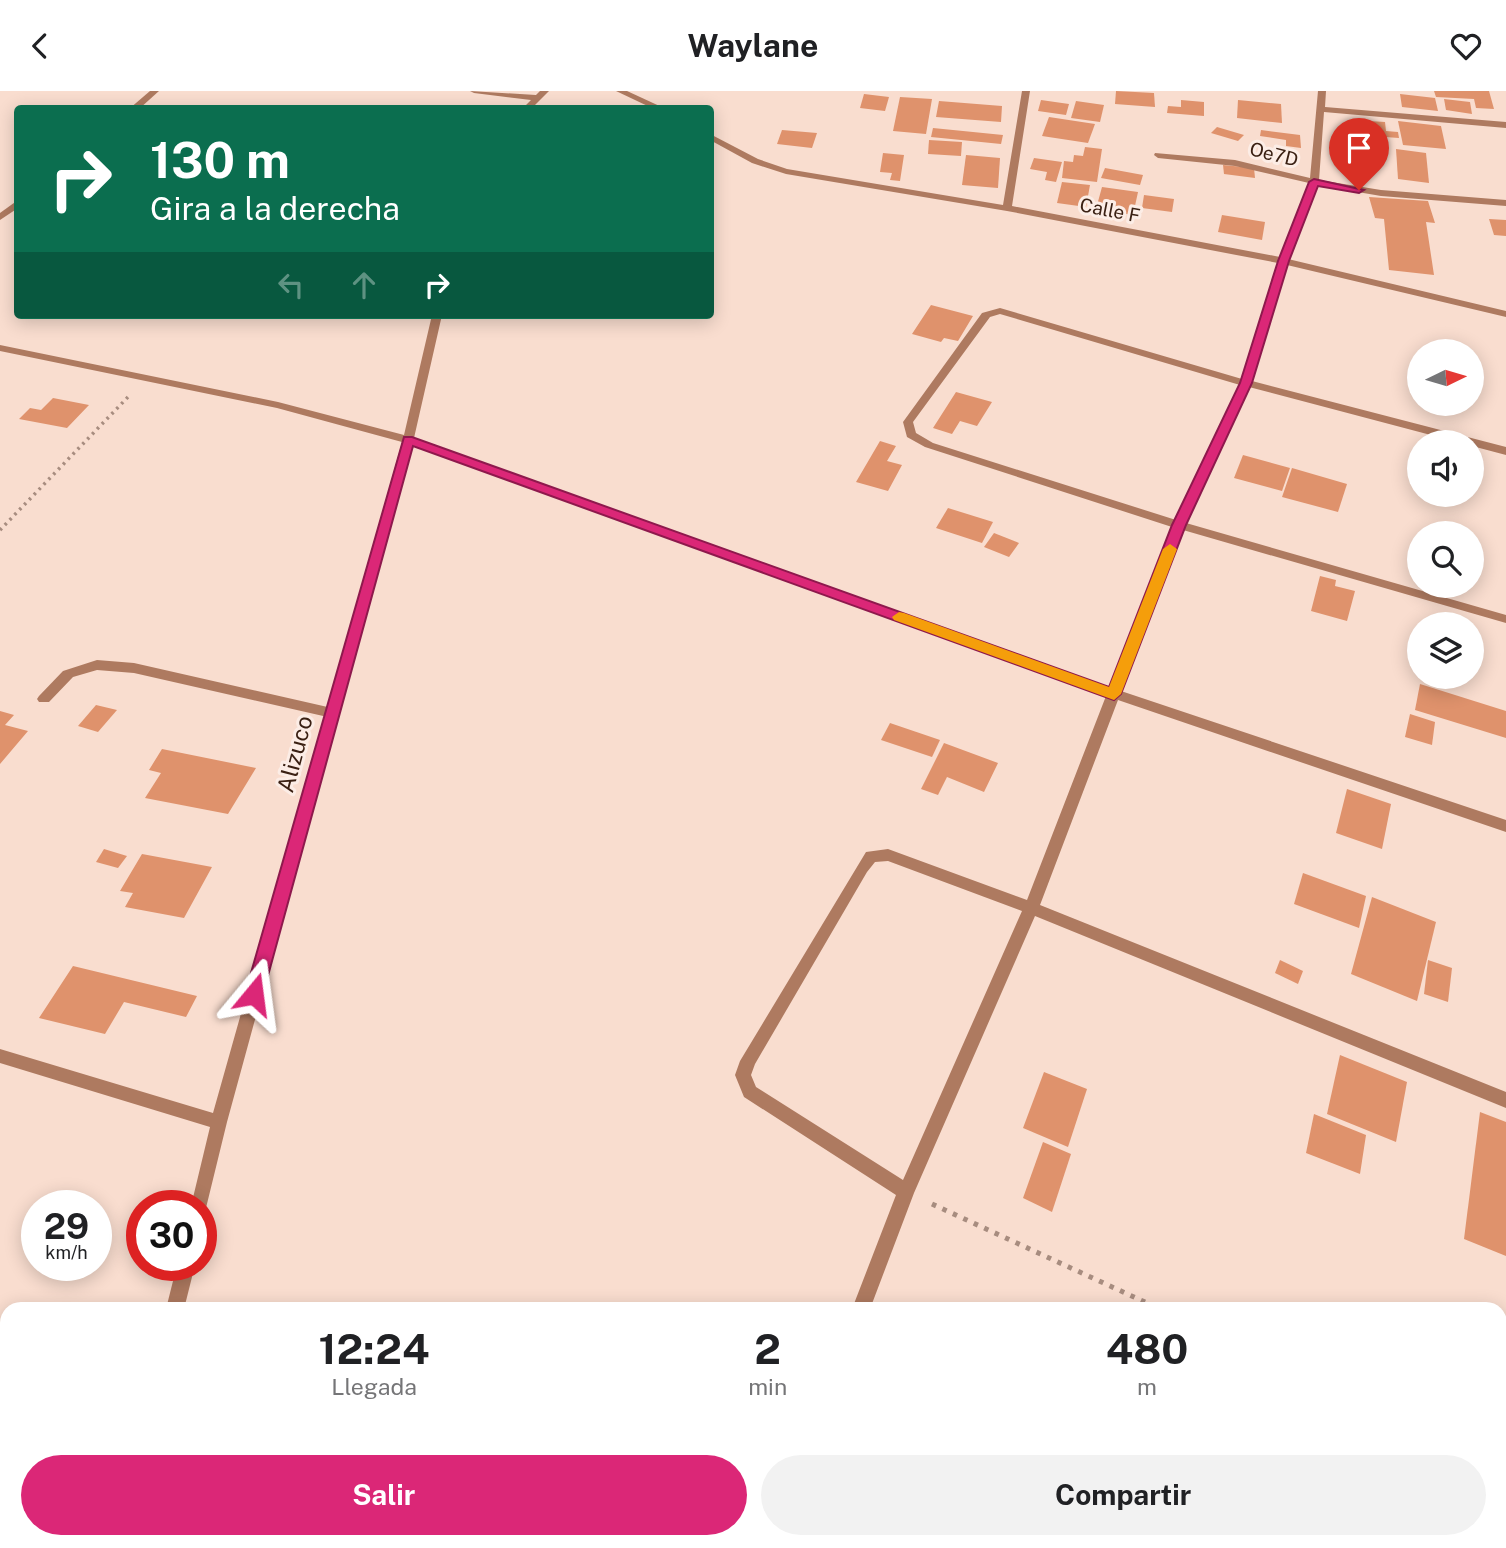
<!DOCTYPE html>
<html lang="es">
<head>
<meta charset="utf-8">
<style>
	:root { --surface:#fff; --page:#f2f2f2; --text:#202124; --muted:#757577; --accent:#db2777 }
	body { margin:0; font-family:"Public Sans",sans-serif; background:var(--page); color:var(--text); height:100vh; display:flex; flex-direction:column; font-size:26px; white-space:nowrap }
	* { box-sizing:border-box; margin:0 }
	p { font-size:23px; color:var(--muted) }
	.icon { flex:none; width:38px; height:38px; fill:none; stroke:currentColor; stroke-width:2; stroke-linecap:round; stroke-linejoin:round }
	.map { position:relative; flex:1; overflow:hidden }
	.drawer { position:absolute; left:0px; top:1211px; width:1507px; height:247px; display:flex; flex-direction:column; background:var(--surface); border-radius:21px 21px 0 0; box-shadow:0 4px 18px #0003 }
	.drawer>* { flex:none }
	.hud { position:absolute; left:14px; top:14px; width:700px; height:214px; border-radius:7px; box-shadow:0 4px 18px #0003; background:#0b6e4f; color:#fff; overflow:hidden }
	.needle { width:46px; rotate:85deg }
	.fabs { position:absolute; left:1407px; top:248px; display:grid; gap:14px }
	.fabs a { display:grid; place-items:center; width:77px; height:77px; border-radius:50%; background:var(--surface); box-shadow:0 4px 18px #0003; font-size:35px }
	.speed { position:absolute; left:21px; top:1099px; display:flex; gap:14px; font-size:35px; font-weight:700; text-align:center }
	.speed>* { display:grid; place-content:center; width:91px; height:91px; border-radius:50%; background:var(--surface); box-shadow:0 4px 18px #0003; line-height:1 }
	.speed small { font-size:18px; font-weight:400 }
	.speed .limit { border:10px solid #d22; background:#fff; color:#111 }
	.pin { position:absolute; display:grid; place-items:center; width:60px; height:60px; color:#fff; margin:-72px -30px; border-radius:50% 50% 50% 0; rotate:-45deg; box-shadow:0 0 7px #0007 }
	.pin .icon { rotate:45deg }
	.me { position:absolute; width:77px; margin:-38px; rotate:16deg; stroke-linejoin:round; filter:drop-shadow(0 0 5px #0008) }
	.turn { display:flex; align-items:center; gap:24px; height:147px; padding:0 21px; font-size:32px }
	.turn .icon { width:91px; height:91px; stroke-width:2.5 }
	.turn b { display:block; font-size:49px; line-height:60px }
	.lanes { display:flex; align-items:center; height:66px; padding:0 21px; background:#0003; justify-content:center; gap:35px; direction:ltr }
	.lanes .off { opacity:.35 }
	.eta { display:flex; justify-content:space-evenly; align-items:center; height:119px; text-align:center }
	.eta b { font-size:42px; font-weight:700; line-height:49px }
	.action { display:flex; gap:14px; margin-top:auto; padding:14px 21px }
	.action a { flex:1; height:80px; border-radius:42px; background:var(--accent); color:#fff; font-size:28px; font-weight:700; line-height:80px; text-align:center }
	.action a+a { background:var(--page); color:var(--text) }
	header { display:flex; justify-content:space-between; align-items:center; height:91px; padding:0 21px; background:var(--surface); font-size:32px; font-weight:700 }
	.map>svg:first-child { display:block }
	.building { fill:#df926c }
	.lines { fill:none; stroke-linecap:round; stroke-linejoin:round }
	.path-far1 { stroke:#a78c7f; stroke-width:3.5; stroke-dasharray:2.5 4.5; stroke-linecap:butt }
	.path { stroke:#a78c7f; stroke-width:5; stroke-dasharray:4.5 7; stroke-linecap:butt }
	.lane { fill:#ae7a60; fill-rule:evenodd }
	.street { fill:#ae7a60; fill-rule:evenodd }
	.route { fill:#db2777; stroke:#8e194d; stroke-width:2 }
	.slow { fill:#f59e0b }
	.labels { text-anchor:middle; stroke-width:6; stroke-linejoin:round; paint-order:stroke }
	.far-street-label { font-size:19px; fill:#3a2013; stroke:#fcede6 }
	.street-label { font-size:23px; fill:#3a2013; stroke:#fcede6 }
</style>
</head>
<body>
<header><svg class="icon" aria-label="back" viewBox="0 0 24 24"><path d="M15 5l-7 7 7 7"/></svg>Waylane<svg class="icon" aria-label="heart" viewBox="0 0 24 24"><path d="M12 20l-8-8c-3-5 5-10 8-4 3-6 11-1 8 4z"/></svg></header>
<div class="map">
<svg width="1506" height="1457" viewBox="0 0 1506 1457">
	<rect width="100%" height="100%" fill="#f9ddcf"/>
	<g class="building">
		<path d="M1116,0L1154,2L1155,16L1115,13Z"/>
		<path d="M1434,0H1489L1494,18L1476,17L1474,8L1436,6Z"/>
		<path d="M864,3L889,6L885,20L860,17Z"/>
		<path d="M1400,3L1435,7L1438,20L1402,16Z"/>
		<path d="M900,6L932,8L926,43L893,40Z"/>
		<path d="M1444,8L1470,11L1472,23L1446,19Z"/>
		<path d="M1041,9L1069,13L1066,24L1038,20Z"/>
		<path d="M1181,9L1204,11V25L1167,22L1168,15L1181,16Z"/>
		<path d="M1238,9L1281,13L1282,32L1237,27Z"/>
		<path d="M939,10L1002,15L1001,31L936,26Z"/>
		<path d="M1076,10L1104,14L1100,31L1071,27Z"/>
		<path d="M1049,26L1095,33L1088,52L1042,45Z"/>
		<path d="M1354,29L1385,31L1386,40L1398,41L1399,47L1357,44Z"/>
		<path d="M1398,30L1441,35L1446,58L1403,54Z"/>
		<path d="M1217,36L1244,44L1238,50L1211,42Z"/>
		<path d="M933,37L1003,44L1001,53L931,46Z"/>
		<path d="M782,39L817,42L812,57L777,53Z"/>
		<path d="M1261,39L1300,44L1301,57L1286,55V49L1260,45Z"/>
		<path d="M929,49L962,51L961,65L928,63Z"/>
		<path d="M1085,56L1102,58L1097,91L1062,87L1064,70L1073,71L1074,64L1083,65Z"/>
		<path d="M1396,58L1426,62L1429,92L1398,88Z"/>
		<path d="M883,62L904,64L900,90L890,89L892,82L880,81Z"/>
		<path d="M966,64L1000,67L998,97L962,94Z"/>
		<path d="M1034,67L1062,71L1056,91L1045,89L1047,81L1030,78Z"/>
		<path d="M1223,74L1254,77L1255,87L1224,83Z"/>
		<path d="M1105,77L1143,84L1140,94L1101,87Z"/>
		<path d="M1062,91L1090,94L1086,116L1057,112Z"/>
		<path d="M1102,96L1138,101L1133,124L1096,118Z"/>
		<path d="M1144,104L1174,108L1172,121L1142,117Z"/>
		<path d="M1369,106L1428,110L1435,132L1426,131L1434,184L1389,179L1384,128L1375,127Z"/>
		<path d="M1222,124L1265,131L1262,149L1218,141Z"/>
		<path d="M1489,128L1506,129V145L1494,144Z"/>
		<path d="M931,214L973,225L958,250L944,247L941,251L912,243Z"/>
		<path d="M956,301L992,311L977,335L960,330L952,343L933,337Z"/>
		<path d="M53,307L89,314L67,337L19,328L30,317L41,319Z"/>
		<path d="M880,350L896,355L887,370L902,374L888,400L856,391Z"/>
		<path d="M1243,364L1290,377L1282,400L1234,387Z"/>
		<path d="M1292,377L1347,393L1338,421L1282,406Z"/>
		<path d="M948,417L993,431L982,452L936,437Z"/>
		<path d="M994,442L1019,452L1009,466L984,456Z"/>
		<path d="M1320,485L1336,489L1335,495L1355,500L1347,530L1311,520Z"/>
		<path d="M1420,593L1506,620V647L1415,619Z"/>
		<path d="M96,614L117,619L98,641L78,635Z"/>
		<path d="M0,620L14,624L5,634L28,640L0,673Z"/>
		<path d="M1410,623L1435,631L1432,654L1405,646Z"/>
		<path d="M890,632L940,649L932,666L881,649Z"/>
		<path d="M944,652L998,672L984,701L947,686L938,704L921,698Z"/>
		<path d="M162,658L256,677L228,723L145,707L161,682L149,679Z"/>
		<path d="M1347,698L1391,713L1382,758L1336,742Z"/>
		<path d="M104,758L127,765L118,777L96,771Z"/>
		<path d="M142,763L212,776L184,827L125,816L133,802L120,800Z"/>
		<path d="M1303,782L1366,805L1359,837L1294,813Z"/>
		<path d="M1372,806L1436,831L1417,910L1351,883Z"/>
		<path d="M1280,869L1303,880L1298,893L1275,882Z"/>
		<path d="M1428,869L1452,877L1448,911L1424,903Z"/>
		<path d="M73,875L197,905L186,926L124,911L105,943L39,927Z"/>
		<path d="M1340,964L1407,991L1396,1051L1327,1023Z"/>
		<path d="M1044,981L1087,998L1068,1056L1023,1037Z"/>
		<path d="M1480,1021L1506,1031V1165L1464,1148Z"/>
		<path d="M1314,1023L1366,1044L1360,1083L1306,1062Z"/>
		<path d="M1043,1051L1071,1063L1052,1121L1023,1107Z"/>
		<path d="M0,1344L7,1347V1412L3,1420L0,1419Z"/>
		<path d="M1122,1451H1180L1191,1457H1120Z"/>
	</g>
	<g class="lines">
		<path class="path-far1" d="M0,439L128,306"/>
		<g class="path">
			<path d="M932,1113L1160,1218"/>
			<path d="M1500,1374L1506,1377"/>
		</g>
		<path class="lane" d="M97,569L134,572L332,617L339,622L332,627L134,582L97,579L73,586L49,611H39L37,608L39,605L63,580Z"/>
		<g class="street">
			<path d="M150,0H159L139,18H129Z"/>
			<path d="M470,0L536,4L540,0H549L531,18H522L531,9L474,2Z"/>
			<path d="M616,0H627L666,18H654Z"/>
			<path d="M1022,0H1030L1012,115L1280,166L1309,92L1235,75L1158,67L1154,64L1155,62L1235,69L1310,87L1318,0H1326L1325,16L1506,31V37L1324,21L1319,89L1381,99L1506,109V115L1381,105L1317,94L1288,168L1506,220V226L1287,174L1252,290L1506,356V364L1472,355V352H1461L1249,296L1186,432L1506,524V532L1183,439L1121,600L1506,729V741L1118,609L1040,814L1506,1001V1017L1035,825L914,1102L870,1218H852L896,1104L744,1006L735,984L740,970L866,761L888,758L1027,809L1106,605L412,354L227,1031L205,1121L201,1123V1115H191L210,1036L0,972V958L213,1022L402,351L277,317L0,260V254L278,311L404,344L432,224H442L414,347L1110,596L1172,436L925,356L907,346L903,331L982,222L1000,217L1242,288L1278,172L1007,120L786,83L752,72L710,49V43L758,68L787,78L1003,114ZM1000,223L1240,294L1176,429L933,352L916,342L913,331L990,226ZM888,770L1022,820L903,1089L756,996L751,984L755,973L867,781L875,771Z"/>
			<path d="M18,109V117L0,129V122Z"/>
			<path d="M177,1174H195L184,1218H166Z"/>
			<path d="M112,1451H132L130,1457H110Z"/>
			<path d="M761,1451H781L778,1457H758Z"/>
		</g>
	</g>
	<path class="route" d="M1314,88L1364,99L1359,102L1318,95L1289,170L1252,292L1186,434L1121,603L1114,609L413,355L263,903L260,909L254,911L248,909L245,903L404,346H412L1109,596L1172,434L1240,292L1278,170L1309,91Z"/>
	<path class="slow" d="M1170,453L1177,458L1121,603L1114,609L894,529L892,526L899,521L904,522L1109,596L1163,458Z"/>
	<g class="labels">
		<g class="far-street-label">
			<text transform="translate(1274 63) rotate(14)" y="7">Oe7D</text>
			<text transform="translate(1110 119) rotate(11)" y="7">Calle F</text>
		</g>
		<g class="street-label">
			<text transform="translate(295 663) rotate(-75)" y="8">Alizuco</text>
		</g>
	</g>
</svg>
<div class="fabs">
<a><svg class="needle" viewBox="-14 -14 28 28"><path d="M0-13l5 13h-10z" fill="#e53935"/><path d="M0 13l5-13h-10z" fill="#757577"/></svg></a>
<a><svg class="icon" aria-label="sound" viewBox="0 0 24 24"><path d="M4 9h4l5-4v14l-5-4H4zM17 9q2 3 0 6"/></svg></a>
<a><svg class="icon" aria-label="search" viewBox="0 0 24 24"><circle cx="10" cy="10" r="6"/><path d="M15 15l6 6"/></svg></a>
<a><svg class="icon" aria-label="layers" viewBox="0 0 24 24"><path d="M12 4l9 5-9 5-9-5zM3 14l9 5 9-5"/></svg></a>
</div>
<div class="speed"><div>29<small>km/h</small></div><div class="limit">30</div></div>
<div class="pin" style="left:1359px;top:99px;background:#d93025"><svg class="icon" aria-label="arrive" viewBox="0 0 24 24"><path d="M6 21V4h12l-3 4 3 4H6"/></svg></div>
<svg class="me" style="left:254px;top:903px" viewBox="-20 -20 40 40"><path d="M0-17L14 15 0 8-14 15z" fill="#db2777" stroke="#fff" stroke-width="4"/></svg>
<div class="hud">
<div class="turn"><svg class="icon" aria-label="right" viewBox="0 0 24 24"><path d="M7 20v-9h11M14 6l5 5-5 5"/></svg><div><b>130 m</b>Gira a la derecha</div></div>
<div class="lanes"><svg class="icon off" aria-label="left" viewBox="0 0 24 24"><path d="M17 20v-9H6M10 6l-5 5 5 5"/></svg><svg class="icon off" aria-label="ahead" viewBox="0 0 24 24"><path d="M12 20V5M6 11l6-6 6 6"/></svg><svg class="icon" aria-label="right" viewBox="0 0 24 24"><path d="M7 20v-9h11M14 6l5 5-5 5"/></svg></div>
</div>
<section class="drawer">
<div class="eta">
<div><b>12:24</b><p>Llegada</p></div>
<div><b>2</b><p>min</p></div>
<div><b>480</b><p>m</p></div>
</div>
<div class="action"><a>Salir</a><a>Compartir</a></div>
</section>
</div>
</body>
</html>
